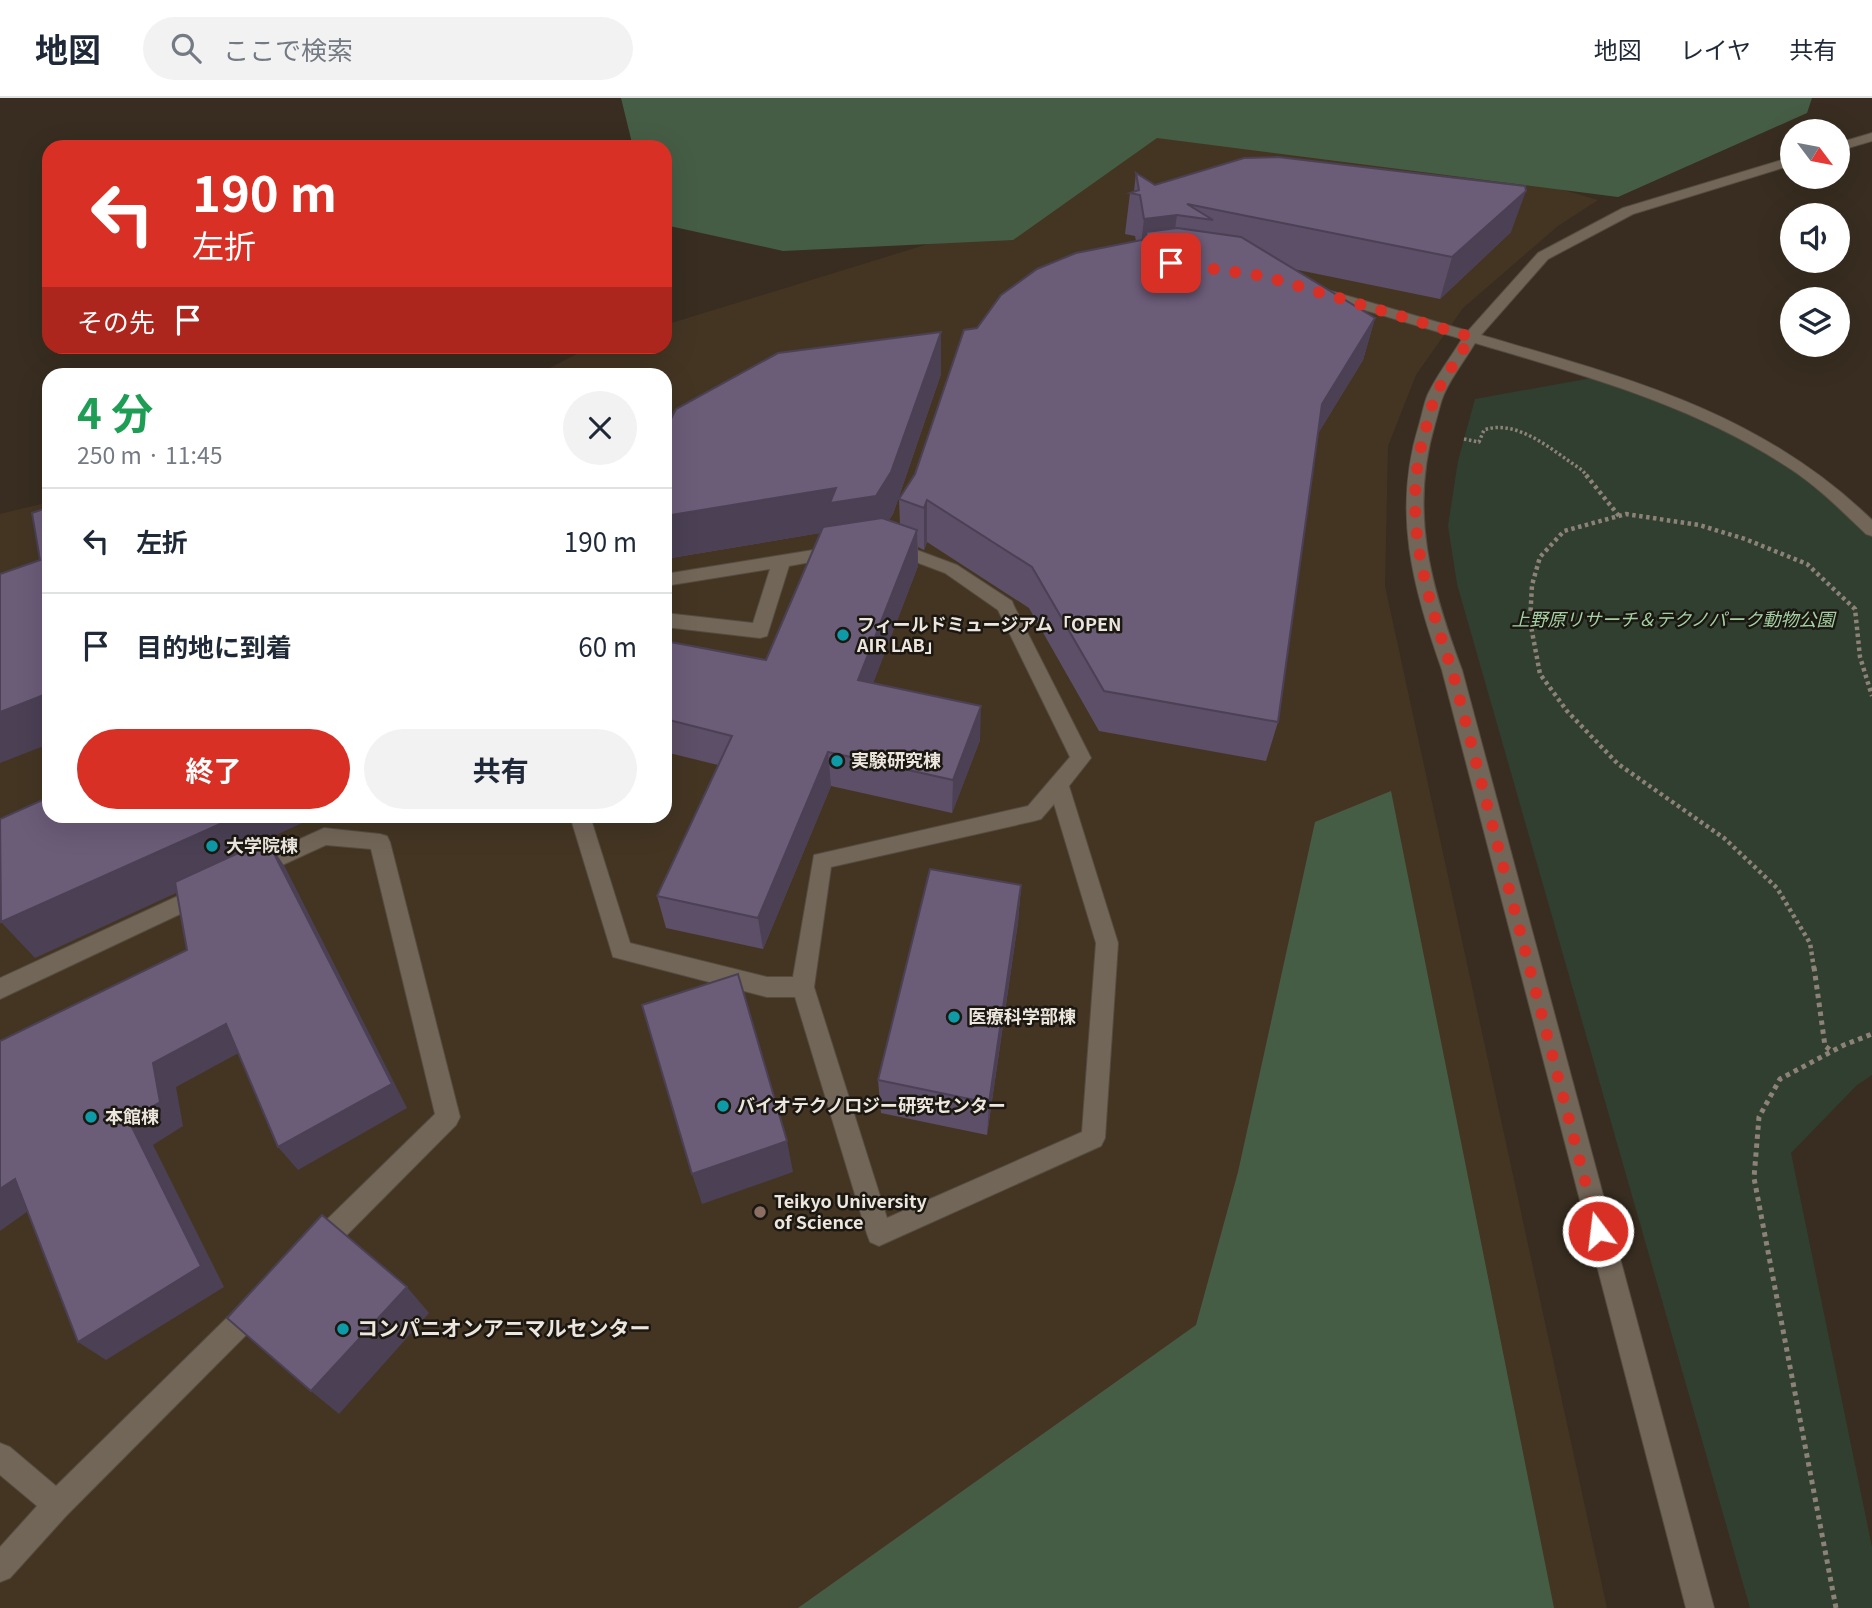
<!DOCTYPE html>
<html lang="ja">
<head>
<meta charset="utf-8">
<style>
	:root { --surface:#fff; --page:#f2f2f3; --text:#1f2937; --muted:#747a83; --line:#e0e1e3; --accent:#d93025 }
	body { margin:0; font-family:Georgia,"Noto Sans JP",serif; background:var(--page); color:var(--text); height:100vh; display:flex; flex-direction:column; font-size:26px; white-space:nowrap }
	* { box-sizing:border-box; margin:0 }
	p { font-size:23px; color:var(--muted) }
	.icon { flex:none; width:38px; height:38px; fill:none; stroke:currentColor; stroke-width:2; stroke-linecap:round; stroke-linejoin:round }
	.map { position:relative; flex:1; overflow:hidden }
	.sheet { position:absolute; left:42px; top:270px; width:630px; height:455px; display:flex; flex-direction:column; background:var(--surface); border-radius:21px; box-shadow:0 7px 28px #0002 }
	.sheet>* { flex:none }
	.guide { position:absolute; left:42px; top:42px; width:630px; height:214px; border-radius:21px; box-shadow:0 7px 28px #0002; background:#d93025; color:#fff; overflow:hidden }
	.needle { width:46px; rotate:122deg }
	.fabs { position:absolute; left:1780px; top:21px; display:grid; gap:14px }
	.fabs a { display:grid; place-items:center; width:70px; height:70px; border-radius:50%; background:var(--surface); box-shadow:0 7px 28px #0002; font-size:35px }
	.pin { position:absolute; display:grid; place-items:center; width:60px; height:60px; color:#fff; margin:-30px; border-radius:14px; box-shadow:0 4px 10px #0006 }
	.me { position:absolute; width:77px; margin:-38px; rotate:345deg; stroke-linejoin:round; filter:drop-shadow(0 0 5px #0008) }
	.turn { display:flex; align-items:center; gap:24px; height:147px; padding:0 35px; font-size:32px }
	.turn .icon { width:91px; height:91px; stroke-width:2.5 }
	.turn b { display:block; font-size:49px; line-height:60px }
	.then { display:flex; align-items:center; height:66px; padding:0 35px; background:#0003; gap:14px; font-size:26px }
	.round { display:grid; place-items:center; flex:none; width:74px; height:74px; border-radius:37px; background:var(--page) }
	.head { display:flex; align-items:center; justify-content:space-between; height:119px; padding:0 35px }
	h1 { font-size:42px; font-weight:700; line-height:52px; color:#1e9e55 }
	.action { display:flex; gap:14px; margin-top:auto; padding:14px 35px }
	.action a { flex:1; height:80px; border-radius:42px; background:var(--accent); color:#fff; font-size:28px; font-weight:700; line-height:80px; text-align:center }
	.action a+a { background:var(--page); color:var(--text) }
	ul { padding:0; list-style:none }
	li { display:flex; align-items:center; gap:21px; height:105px; padding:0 35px; border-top:2px solid var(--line) }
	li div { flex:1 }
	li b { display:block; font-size:26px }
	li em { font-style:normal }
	header { display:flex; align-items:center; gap:42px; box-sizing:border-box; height:98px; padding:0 35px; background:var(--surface); border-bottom:2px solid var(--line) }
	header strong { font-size:33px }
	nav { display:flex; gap:38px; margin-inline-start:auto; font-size:24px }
	.search { width:490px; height:63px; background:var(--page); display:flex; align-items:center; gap:18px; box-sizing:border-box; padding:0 24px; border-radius:38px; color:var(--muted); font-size:26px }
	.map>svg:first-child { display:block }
	.built { fill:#443523 }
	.green { fill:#303f30 }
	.forest { fill:#465d45 }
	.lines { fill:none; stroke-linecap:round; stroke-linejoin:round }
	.minor-casing { stroke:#554c40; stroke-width:2 }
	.path-far2 { stroke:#8c8278; stroke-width:3.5; stroke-dasharray:2.5 2.5; stroke-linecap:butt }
	.path-far1 { stroke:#8c8278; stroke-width:4.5; stroke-dasharray:3.5 3.5; stroke-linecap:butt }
	.path { stroke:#8c8278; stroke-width:5; stroke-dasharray:4.5 4.5; stroke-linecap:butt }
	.minor { fill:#726658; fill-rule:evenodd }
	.wall { fill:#5c4f67 }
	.shaded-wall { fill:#4b4054 }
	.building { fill:#6b5c78; stroke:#4b4054; stroke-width:2 }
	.route { stroke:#d93025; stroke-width:12; stroke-dasharray:0 21.6 }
	.culture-dot { fill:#0f9aa8; stroke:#1b1711; stroke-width:2.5 }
	.education-dot { fill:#8d6e63; stroke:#1b1711; stroke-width:2.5 }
	.labels { text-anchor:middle; stroke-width:5; stroke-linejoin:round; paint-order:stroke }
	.park-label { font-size:18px; font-style:italic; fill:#a4d1a3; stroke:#1b1711 }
	.poi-label { font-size:18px; font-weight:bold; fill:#ede6de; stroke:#1b1711; text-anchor:start }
	.near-poi-label { font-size:21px; font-weight:bold; fill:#ede6de; stroke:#1b1711; text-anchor:start }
</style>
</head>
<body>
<header>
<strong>地図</strong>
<div class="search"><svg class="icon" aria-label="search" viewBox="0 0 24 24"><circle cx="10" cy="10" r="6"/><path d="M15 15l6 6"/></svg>ここで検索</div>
<nav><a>地図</a><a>レイヤ</a><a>共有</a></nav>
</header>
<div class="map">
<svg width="1872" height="1510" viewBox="0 0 1872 1510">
	<rect width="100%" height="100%" fill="#382d20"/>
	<path class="built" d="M1364,35L1598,102L1558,128L1463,210L1416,277L1388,348L1385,488L1607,1510H0V416L49,404V718H665V276H538L590,249L665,248V227L993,126L1090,37Z"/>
	<path class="green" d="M1603,278L1775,352L1872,432V977L1857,987L1791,1055L1872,1449V1510H1750L1457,486L1448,428L1458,363L1475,301Z"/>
	<g class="forest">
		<path d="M621,0H1812L1807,15L1618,99L1157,40L1013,142L783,153L665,127V49H633Z"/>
		<path d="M1391,693L1554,1510H798L1196,1227L1238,1074L1315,724Z"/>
	</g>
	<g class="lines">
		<defs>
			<g id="minor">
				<path d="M1872,35V43L1838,53V45Z"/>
				<path d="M1792,59V67L1633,116L1548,161L1481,237C1627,280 1759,313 1872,422V438L1866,436C1841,412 1817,388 1789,370C1694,307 1583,277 1475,245C1465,262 1452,278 1444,296C1440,305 1438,316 1435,326C1409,414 1431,489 1462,572L1714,1510H1686L1442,572C1413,489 1392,414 1419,327C1422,317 1424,305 1428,296C1437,277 1451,259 1462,241L1314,197L1311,194L1314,191H1324L1468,233L1538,155L1623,110Z"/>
				<path d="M890,442L957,467L1012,503L1014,508L1091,660L1069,688L1118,845L1105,1040L1101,1048L879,1148L870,1144L867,1136L795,899H767L613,859L570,718H590L630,845L767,879H793L814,757L1028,708L1070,659L998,512L945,475L884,452L881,448L884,444ZM1054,706L1096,845L1082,1034L887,1120L814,889L831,769L1034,723L1041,721Z"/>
				<path d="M838,448L847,454L844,458L789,468L767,538L760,540L665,529V515L753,525L770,471L665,488V476Z"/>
				<path d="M324,730L380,736L387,738L390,744L460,1019L456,1027L326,1158L317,1161L308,1158L304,1149L308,1140L435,1016L371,751L326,747L252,781L245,778L241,772L245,766Z"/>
				<path d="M204,786L212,789L215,795L212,801L0,901V880Z"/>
				<path d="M256,1196L265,1200L269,1209L265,1218L67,1417L10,1480L0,1484V1449L37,1408L0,1377V1345L10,1349L56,1388L247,1200Z"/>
			</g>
		</defs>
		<use href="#minor" class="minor-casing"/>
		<path class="path-far2" d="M1464,341L1479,344L1484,332C1518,320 1554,354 1582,372L1588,379"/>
		<g class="path-far1">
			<path d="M1586,377L1619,418"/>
			<path d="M49,686L44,690L49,700"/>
			<path d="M1814,871L1810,845L1777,790L1724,740L1618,666L1567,613L1540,576L1530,523L1532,487L1540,459L1564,433L1626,416L1699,427L1745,441L1807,466L1855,511L1860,559L1872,598"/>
		</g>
		<g class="path">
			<path d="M1814,869L1825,948L1833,954"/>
			<path d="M1836,1510L1754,1080L1759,1019L1780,981L1844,947L1872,936"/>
		</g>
		<use href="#minor" class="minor"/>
	</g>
	<g class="wall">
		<path d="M1136,75L1155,87L1511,134L1440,201L1293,171L1375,220L1363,262L1317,337L1278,624L1266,663L1099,633L1029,510L927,444L924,452L918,449V468L873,585L980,642L952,715L831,688L763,851L666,830L657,798L718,667L665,654V543L766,562L820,435L665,461L941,234V276L893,416L889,422L900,426L899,401L915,376L977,230L1136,143L1135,138L1125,136L1130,95L1134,93Z"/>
		<path d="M1021,787L1018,824L987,1037L881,1015L878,982Z"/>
	</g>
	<g class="shaded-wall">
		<path d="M1526,93L1511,134L1440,201L1452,159Z"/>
		<path d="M1177,117L1171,158L1147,141L1146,134L1142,162L1139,163L1144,121Z"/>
		<path d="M1375,220L1363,262L1311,347L1322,306Z"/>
		<path d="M941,234V276L893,416L877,440L832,433L665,461V418Z"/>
		<path d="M927,402V444L924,452V410Z"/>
		<path d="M917,432L918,468L861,617L858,582Z"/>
		<path d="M49,595V646L0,665V614Z"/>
		<path d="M981,608L980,642L952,715L953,682Z"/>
		<path d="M828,654L831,688L763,851L758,820Z"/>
		<path d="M238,718H317L270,740L275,750L273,751L285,769L407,1010L298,1072L278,1049L272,751L35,860L1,824Z"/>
		<path d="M1021,787L1018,824L987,1037L989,1005Z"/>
		<path d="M226,926L246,951L176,989L183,1028L153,1047L224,1189L106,1262L78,1244L129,1023L153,965Z"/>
		<path d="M787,1043L793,1074L702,1106L692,1076Z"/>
		<path d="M15,1081L42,1103L0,1133V1091Z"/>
		<path d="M407,1189L429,1215L339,1316L311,1293Z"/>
	</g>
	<g class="building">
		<path d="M1278,59L1525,88L1526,93L1452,159L1187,106L1213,122L1177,117L1144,121L1140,97L1130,95L1139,92L1136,75L1155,87L1244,60Z"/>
		<path d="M1177,130L1241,139L1375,220L1322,306L1278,624L1104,593L1032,469L927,402L924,410L899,401L915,376L964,232L977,230L1001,197L1037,171L1076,155L1147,141L1146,134Z"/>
		<path d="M941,234L891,374L876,398L830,405L836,390L665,418V333L676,311L778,255Z"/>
		<path d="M49,409V595L0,614V476L40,462L32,415Z"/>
		<path d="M882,420L917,432L858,582L981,608L953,682L828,654L758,820L657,798L732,638L665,621V543L766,562L823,429Z"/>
		<path d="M49,699V718H238L1,824L0,721Z"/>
		<path d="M267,742L392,986L278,1049L226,926L153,965L160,1004L129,1023L201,1168L78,1244L15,1081L0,1091V943L187,852L175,784Z"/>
		<path d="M930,771L1021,787L989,1005L878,982Z"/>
		<path d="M738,876L787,1043L692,1076L642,907Z"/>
		<path d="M322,1117L407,1189L311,1293L227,1220Z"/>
	</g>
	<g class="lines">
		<path class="route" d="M1171,165L1264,178L1471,239C1460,257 1447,275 1437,294C1432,305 1429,319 1426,330C1400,414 1425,493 1452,572L1598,1133"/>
	</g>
	<g class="culture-dot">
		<circle cx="843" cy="537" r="7"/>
		<circle cx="837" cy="663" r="7"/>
		<circle cx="212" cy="748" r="7"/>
		<circle cx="954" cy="919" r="7"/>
		<circle cx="723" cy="1008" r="7"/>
		<circle cx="91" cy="1019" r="7"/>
		<circle cx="343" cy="1231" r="7"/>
	</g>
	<circle class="education-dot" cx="760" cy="1114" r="7"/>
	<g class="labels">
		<g class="park-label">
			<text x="1673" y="528">上野原リサーチ＆テクノパーク動物公園</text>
		</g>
		<g class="poi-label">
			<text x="857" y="533">フィールドミュージアム「OPEN<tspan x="857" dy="21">AIR LAB」</tspan></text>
			<text x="851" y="669">実験研究棟</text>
			<text x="226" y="754">大学院棟</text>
			<text x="968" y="925">医療科学部棟</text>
			<text x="737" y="1014">バイオテクノロジー研究センター</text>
			<text x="105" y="1025">本館棟</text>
			<text x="774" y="1110">Teikyo University<tspan x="774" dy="21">of Science</tspan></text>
		</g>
		<g class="near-poi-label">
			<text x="357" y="1238">コンパニオンアニマルセンター</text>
		</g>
	</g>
</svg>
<div class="fabs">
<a><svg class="needle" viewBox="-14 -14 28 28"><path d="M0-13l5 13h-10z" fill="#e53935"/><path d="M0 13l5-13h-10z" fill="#747a83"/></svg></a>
<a><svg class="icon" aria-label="sound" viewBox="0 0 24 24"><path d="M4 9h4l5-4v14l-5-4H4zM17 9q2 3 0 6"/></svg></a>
<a><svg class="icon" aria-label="layers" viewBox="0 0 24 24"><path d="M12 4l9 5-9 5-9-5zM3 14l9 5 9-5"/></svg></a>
</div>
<div class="pin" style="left:1171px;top:165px;background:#d93025"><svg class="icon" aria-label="arrive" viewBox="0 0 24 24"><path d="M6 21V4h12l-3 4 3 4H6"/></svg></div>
<svg class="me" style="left:1598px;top:1133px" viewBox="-20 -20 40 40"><circle r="17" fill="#d93025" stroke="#fff" stroke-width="3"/><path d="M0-11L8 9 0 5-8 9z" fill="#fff"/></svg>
<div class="guide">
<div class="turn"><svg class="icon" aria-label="left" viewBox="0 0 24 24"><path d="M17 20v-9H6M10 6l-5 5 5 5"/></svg><div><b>190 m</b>左折</div></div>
<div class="then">その先<svg class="icon" aria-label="arrive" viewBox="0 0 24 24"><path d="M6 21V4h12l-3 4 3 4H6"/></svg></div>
</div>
<section class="sheet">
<div class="head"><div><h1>4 分</h1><p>250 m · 11:45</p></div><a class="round"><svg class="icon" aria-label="close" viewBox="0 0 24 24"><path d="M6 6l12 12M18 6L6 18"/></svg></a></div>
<ul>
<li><svg class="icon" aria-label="left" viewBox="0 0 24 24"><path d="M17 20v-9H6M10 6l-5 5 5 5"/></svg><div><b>左折</b></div><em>190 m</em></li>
<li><svg class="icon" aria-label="arrive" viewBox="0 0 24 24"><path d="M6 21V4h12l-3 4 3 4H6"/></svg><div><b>目的地に到着</b></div><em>60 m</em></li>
</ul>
<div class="action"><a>終了</a><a>共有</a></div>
</section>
</div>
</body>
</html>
